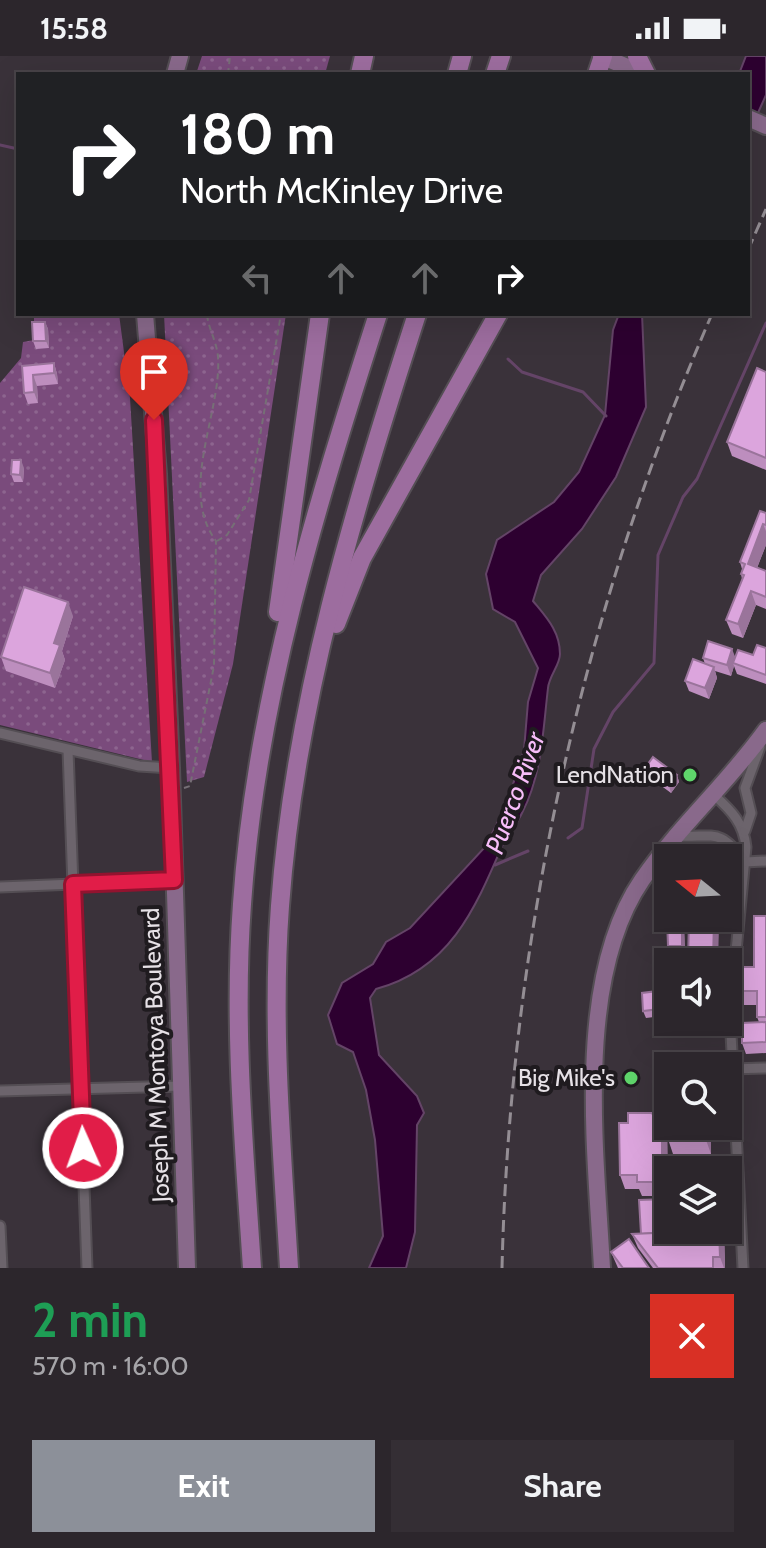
<!DOCTYPE html>
<html lang="en">
<head>
<meta charset="utf-8">
<style>
	:root { --surface:#2c262c; --page:#342e34; --text:#f1f3f6; --muted:#a6a5a9; --line:#484348; --accent:#8c9099 }
	body { margin:0; font-family:Cabin,sans-serif; background:var(--page); color:var(--text); height:100vh; display:flex; flex-direction:column; font-size:30px; white-space:nowrap }
	* { box-sizing:border-box; margin:0 }
	p { font-size:26px; color:var(--muted) }
	.icon { flex:none; width:44px; height:44px; fill:none; stroke:currentColor; stroke-width:2; stroke-linecap:round; stroke-linejoin:round }
	.map { position:relative; height:1212px; overflow:hidden }
	.panel { display:flex; flex-direction:column; background:var(--surface); flex:1 }
	.panel>* { flex:none }
	.guide { position:absolute; left:16px; top:16px; width:734px; height:244px; border-radius:0px; box-shadow:0 8px 32px #0002,0 0 0 2px var(--line); background:#202124; color:#fff; overflow:hidden }
	.needle { width:52px; rotate:288deg }
	.buttons { position:absolute; left:654px; top:788px; display:grid; gap:16px }
	.buttons a { display:grid; place-items:center; width:88px; height:88px; border-radius:0px; background:var(--surface); box-shadow:0 8px 32px #0002,0 0 0 2px var(--line); font-size:40px }
	.pin { position:absolute; display:grid; place-items:center; width:68px; height:68px; color:#fff; margin:-82px -34px; border-radius:50% 50% 50% 0; rotate:-45deg; box-shadow:0 0 8px #0007 }
	.pin .icon { rotate:45deg }
	.me { position:absolute; width:88px; margin:-44px; rotate:358deg; stroke-linejoin:round; filter:drop-shadow(0 0 6px #0008) }
	.turn { display:flex; align-items:center; gap:28px; height:168px; padding:0 32px; font-size:36px }
	.turn .icon { width:104px; height:104px; stroke-width:2.5 }
	.turn b { display:block; font-size:56px; line-height:68px }
	.lanes { display:flex; align-items:center; height:76px; padding:0 32px; background:#0003; justify-content:center; gap:40px; direction:ltr }
	.lanes .off { opacity:.35 }
	.round { display:grid; place-items:center; flex:none; width:84px; height:84px; border-radius:0px; background:var(--page) }
	.overview { display:flex; align-items:center; justify-content:space-between; height:136px; padding:0 32px }
	h1 { font-size:48px; font-weight:700; line-height:60px; color:#1e9e55 }
	.cta { display:flex; gap:16px; margin-top:auto; padding:16px 32px }
	.cta a { flex:1; height:92px; border-radius:0px; background:var(--accent); color:#fff; font-size:32px; font-weight:700; line-height:92px; text-align:center }
	.cta a+a { background:var(--page); color:var(--text) }
	.status { display:flex; justify-content:space-between; align-items:center; height:56px; padding:0 40px; background:var(--surface); direction:ltr }
	.status svg { height:22px; fill:currentColor }
	.map>svg:first-child { display:block }
	.park { fill:url(#park-dots) }
	.water { fill:#2d0030; stroke:#644467; stroke-width:2 }
	.lines { fill:none; stroke-linecap:round; stroke-linejoin:round }
	.stream { stroke:#644467; stroke-width:3 }
	.minor-casing { stroke:#544e54; stroke-width:13 }
	.primary-casing { stroke:#544e54; stroke-width:20 }
	.motorway-casing { stroke:#544e54; stroke-width:22 }
	.path { stroke:#766f76; stroke-width:2; stroke-dasharray:6 4; stroke-linecap:butt }
	.minor { stroke:#6c646c; stroke-width:9 }
	.primary { stroke:#89698b; stroke-width:16 }
	.motorway { stroke:#9d6d9f; stroke-width:18 }
	.rail { stroke:#948e94; stroke-width:3; stroke-dasharray:12 6; stroke-linecap:butt }
	.wall { fill:#bd8ebe }
	.shaded-wall { fill:#9a749b }
	.building { fill:#dca5dd; stroke:#9a749b; stroke-width:2 }
	.route-casing { stroke:#92132f; stroke-width:20 }
	.route { stroke:#e11d48; stroke-width:14 }
	.poi-dot { fill:#5fd56b; stroke:#1f1b1f; stroke-width:3 }
	.labels { text-anchor:middle; stroke-width:8; stroke-linejoin:round; paint-order:stroke }
	.poi-label { font-size:24px; fill:#e6e1e6; stroke:#1f1b1f; text-anchor:end }
	.street-label { font-size:24px; fill:#e6e1e6; stroke:#1f1b1f }
	.water-label { font-size:26px; font-style:italic; fill:#f7bdf9; stroke:#1f1b1f }
</style>
</head>
<body>
<div class="status"><b>15:58</b><svg viewBox="0 0 49 12"><path d="M0 12V9h3v3zM5 12V6h3v6zM10 12V3h3v9zM15 12V0h3v12zM26 1h20v11H26zM47 4h2v5h-2z"/></svg></div>
<div class="map">
<svg width="766" height="1212" viewBox="0 0 766 1212">
	<defs>
		<pattern id="park-dots" width="8" height="8" patternUnits="userSpaceOnUse" patternTransform="scale(2)"><rect width="8" height="8" fill="#7a4b7c"/><path d="M2 2h.1M6 6h.1" fill="none" stroke="#8d658f" stroke-width="1.8" stroke-linecap="round"/></pattern>
	</defs>
	<rect width="100%" height="100%" fill="#3a323a"/>
	<g class="park">
		<path d="M202,0H330L325,18H196Z"/>
		<path d="M34,258H119L130,342L152,706L0,669V327L21,302L23,286L34,284Z"/>
		<path d="M164,258H286L233,608L204,721L187,726Z"/>
	</g>
	<g class="water">
		<path d="M746,0H766V39L748,79V18H739Z"/>
		<path d="M619,258H642L646,351L616,421L582,473L541,519L533,545C546,561 560,575 560,598C560,609 549,620 548,632C543,674 542,719 522,757C517,768 508,777 503,788C475,853 450,913 376,933L370,942L379,999L417,1040L424,1057L417,1069L415,1176L406,1212H369L383,1180L375,1084L366,1034L353,996L337,988L328,959L342,927L373,908L386,886L410,872L486,790L507,747L524,694L528,646L538,612L515,566L493,553L486,518L497,484L554,446L579,416L605,359L613,274Z"/>
	</g>
	<g class="lines">
		<g class="stream">
			<path d="M0,89L18,93"/>
			<path d="M508,303L522,316L583,336L606,360"/>
			<path d="M568,782L582,772L594,693L613,656L654,607L658,499L683,441L697,423L766,267"/>
			<path d="M495,809L528,795"/>
		</g>
		<defs>
			<g id="minor">
				<path d="M0,677L139,710L171,712"/>
				<path d="M68,694L87,1212"/>
				<path d="M715,740C732,755 744,768 746,791L730,958L743,1212"/>
				<path d="M745,775L751,757L745,732L760,691"/>
				<path d="M676,780C715,782 719,771 745,806"/>
				<path d="M745,806L766,805"/>
				<path d="M0,831L174,824"/>
				<path d="M731,1013L766,1012"/>
				<path d="M0,1035L182,1030"/>
				<path d="M0,1170L2,1212"/>
			</g>
			<g id="primary">
				<path d="M601,0L644,18"/>
				<path d="M175,18L180,0"/>
				<path d="M748,62L766,70"/>
				<path d="M145,258L158,418L171,712L187,1212"/>
				<path d="M602,1212C596,1097 574,923 642,824C679,770 728,727 766,674"/>
			</g>
			<g id="motorway">
				<path d="M637,0L646,18"/>
				<path d="M360,18L364,0"/>
				<path d="M457,18L462,0"/>
				<path d="M495,18L501,0"/>
				<path d="M597,18L603,0"/>
				<path d="M278,556L320,258"/>
				<path d="M336,568L362,502L498,258"/>
				<path d="M252,1212C244,1091 233,969 242,848C256,644 316,451 378,258"/>
				<path d="M289,1212C282,1092 271,971 280,850C295,645 354,453 417,258"/>
			</g>
		</defs>
		<use href="#minor" class="minor-casing"/>
		<use href="#primary" class="primary-casing"/>
		<use href="#motorway" class="motorway-casing"/>
		<g class="path">
			<path d="M228,18L230,0"/>
			<path d="M217,485L227,479L249,444L281,258"/>
			<path d="M184,732L190,730L214,610L216,485C178,434 222,355 218,301C217,286 208,272 207,258"/>
		</g>
		<use href="#minor" class="minor"/>
		<use href="#primary" class="primary"/>
		<use href="#motorway" class="motorway"/>
		<g class="rail">
			<path d="M748,194L766,153"/>
			<path d="M502,1212C510,885 581,558 712,258"/>
		</g>
	</g>
	<g class="wall">
		<path d="M45,266L48,273L49,292L36,293L33,285Z"/>
		<path d="M54,307L57,318L58,328L37,330L38,347L28,348L24,337L22,310Z"/>
		<path d="M766,316V414L732,400L727,386Z"/>
		<path d="M24,412L23,426H14L11,418Z"/>
		<path d="M766,457V489L757,512L766,515V553L756,549L743,582L732,578L726,564L742,523L741,518L742,513L740,506Z"/>
		<path d="M73,560L62,595L65,604L55,632L6,615L1,601Z"/>
		<path d="M766,592V628L737,618L734,610L731,620L715,615L717,622L709,643L689,635L685,625L705,608L703,602L753,599Z"/>
		<path d="M645,712L677,719L679,726L671,737L648,720Z"/>
		<path d="M766,860V997L746,998L742,987L759,966L757,961V949H743L737,935L754,911Z"/>
		<path d="M682,863L684,870L685,897L670,898L668,890Z"/>
		<path d="M658,935L660,943L662,960L646,962L643,955Z"/>
		<path d="M662,1056L667,1070L668,1140H642L639,1133H625L620,1119L628,1067L654,1061Z"/>
		<path d="M668,1070H711V1098H673L668,1083Z"/>
		<path d="M724,1174L725,1212H653L638,1192L632,1178Z"/>
		<path d="M611,1196L649,1212H618Z"/>
	</g>
	<g class="shaded-wall">
		<path d="M45,266L48,273L49,292L46,285Z"/>
		<path d="M54,307L57,318L58,328L54,317Z"/>
		<path d="M33,319L37,330L38,347L34,336Z"/>
		<path d="M21,404L24,412L23,426L20,419Z"/>
		<path d="M763,468L766,475V489L753,522L748,508Z"/>
		<path d="M751,535L756,549L743,582L738,568Z"/>
		<path d="M68,546L73,560L62,595L65,604L55,632L50,617L54,587Z"/>
		<path d="M732,593L736,603L733,607L734,610L731,620L727,609Z"/>
		<path d="M714,611L717,622L709,643L705,632Z"/>
		<path d="M677,719L679,726L671,737L669,730Z"/>
		<path d="M714,862H716L719,870L718,906H713Z"/>
		<path d="M682,863L684,870L685,897L682,890Z"/>
		<path d="M658,935L660,943L662,960L659,953Z"/>
		<path d="M662,1056L667,1070L668,1140L662,1126Z"/>
		<path d="M706,1070H711V1098L706,1084Z"/>
		<path d="M719,1174H724L725,1212H724L720,1201Z"/>
	</g>
	<g class="building">
		<path d="M32,266H45L46,285H33Z"/>
		<path d="M54,307V317L33,319L34,336L24,337L22,310Z"/>
		<path d="M757,312L766,316V402L727,386Z"/>
		<path d="M12,404H21L20,419L11,418Z"/>
		<path d="M760,455L766,457V469L763,468L748,508L766,515V541L751,535L738,568L726,564L744,519L741,518L745,508L740,506Z"/>
		<path d="M24,531L68,546L54,587L60,589L50,617L1,601Z"/>
		<path d="M708,585L732,593L727,609L703,602Z"/>
		<path d="M757,589L766,592V619L733,607L738,594L753,599Z"/>
		<path d="M693,603L714,611L705,632L685,625Z"/>
		<path d="M653,701L677,719L669,730L645,712Z"/>
		<path d="M687,798L712,802H686Z"/>
		<path d="M754,860H766V961H757V935H737L738,911H754Z"/>
		<path d="M689,862H714L713,906H688Z"/>
		<path d="M667,863H682V890H668Z"/>
		<path d="M658,935L659,953L643,955L642,937Z"/>
		<path d="M766,966V986L742,987V967Z"/>
		<path d="M654,1056H662V1126H637V1119H620L619,1067H628V1057H652L654,1061Z"/>
		<path d="M668,1070H706V1084L668,1083Z"/>
		<path d="M668,1143V1174H669V1176L641,1178L639,1144Z"/>
		<path d="M677,1174H719L720,1201H713V1212H658L632,1178L677,1176Z"/>
		<path d="M629,1183L649,1212H623L611,1196Z"/>
	</g>
	<g class="lines">
		<defs>
			<path id="route" d="M83,1092L73,828L174,824L154,364"/>
		</defs>
		<use href="#route" class="route-casing"/>
		<use href="#route" class="route"/>
	</g>
	<g class="poi-dot">
		<circle cx="690" cy="719" r="8"/>
		<circle cx="631" cy="1022" r="8"/>
	</g>
	<g class="labels">
		<g class="poi-label">
			<text x="674" y="727">LendNation</text>
			<text x="615" y="1030">Big Mike's</text>
		</g>
		<g class="street-label">
			<text transform="translate(156 999) rotate(-92)" y="8">Joseph M Montoya Boulevard</text>
		</g>
		<g class="water-label">
			<text transform="translate(515 737) rotate(-70)" y="9">Puerco River</text>
		</g>
	</g>
</svg>
<div class="buttons">
<a><svg class="needle" viewBox="-14 -14 28 28"><path d="M0-13l5 13h-10z" fill="#e53935"/><path d="M0 13l5-13h-10z" fill="#a6a5a9"/></svg></a>
<a><svg class="icon" aria-label="sound" viewBox="0 0 24 24"><path d="M4 9h4l5-4v14l-5-4H4zM17 9q2 3 0 6"/></svg></a>
<a><svg class="icon" aria-label="search" viewBox="0 0 24 24"><circle cx="10" cy="10" r="6"/><path d="M15 15l6 6"/></svg></a>
<a><svg class="icon" aria-label="layers" viewBox="0 0 24 24"><path d="M12 4l9 5-9 5-9-5zM3 14l9 5 9-5"/></svg></a>
</div>
<div class="pin" style="left:154px;top:364px;background:#d93025"><svg class="icon" aria-label="arrive" viewBox="0 0 24 24"><path d="M6 21V4h12l-3 4 3 4H6"/></svg></div>
<svg class="me" style="left:83px;top:1092px" viewBox="-20 -20 40 40"><circle r="17" fill="#e11d48" stroke="#fff" stroke-width="3"/><path d="M0-11L8 9 0 5-8 9z" fill="#fff"/></svg>
<div class="guide">
<div class="turn"><svg class="icon" aria-label="right" viewBox="0 0 24 24"><path d="M7 20v-9h11M14 6l5 5-5 5"/></svg><div><b>180 m</b>North McKinley Drive</div></div>
<div class="lanes"><svg class="icon off" aria-label="left" viewBox="0 0 24 24"><path d="M17 20v-9H6M10 6l-5 5 5 5"/></svg><svg class="icon off" aria-label="ahead" viewBox="0 0 24 24"><path d="M12 20V5M6 11l6-6 6 6"/></svg><svg class="icon off" aria-label="ahead" viewBox="0 0 24 24"><path d="M12 20V5M6 11l6-6 6 6"/></svg><svg class="icon" aria-label="right" viewBox="0 0 24 24"><path d="M7 20v-9h11M14 6l5 5-5 5"/></svg></div>
</div>
</div>
<section class="panel">
<div class="overview"><div><h1>2 min</h1><p>570 m · 16:00</p></div><a class="round" style="background:#d93025;color:#fff"><svg class="icon" aria-label="close" viewBox="0 0 24 24"><path d="M6 6l12 12M18 6L6 18"/></svg></a></div>
<div class="cta"><a>Exit</a><a>Share</a></div>
</section>
</body>
</html>
